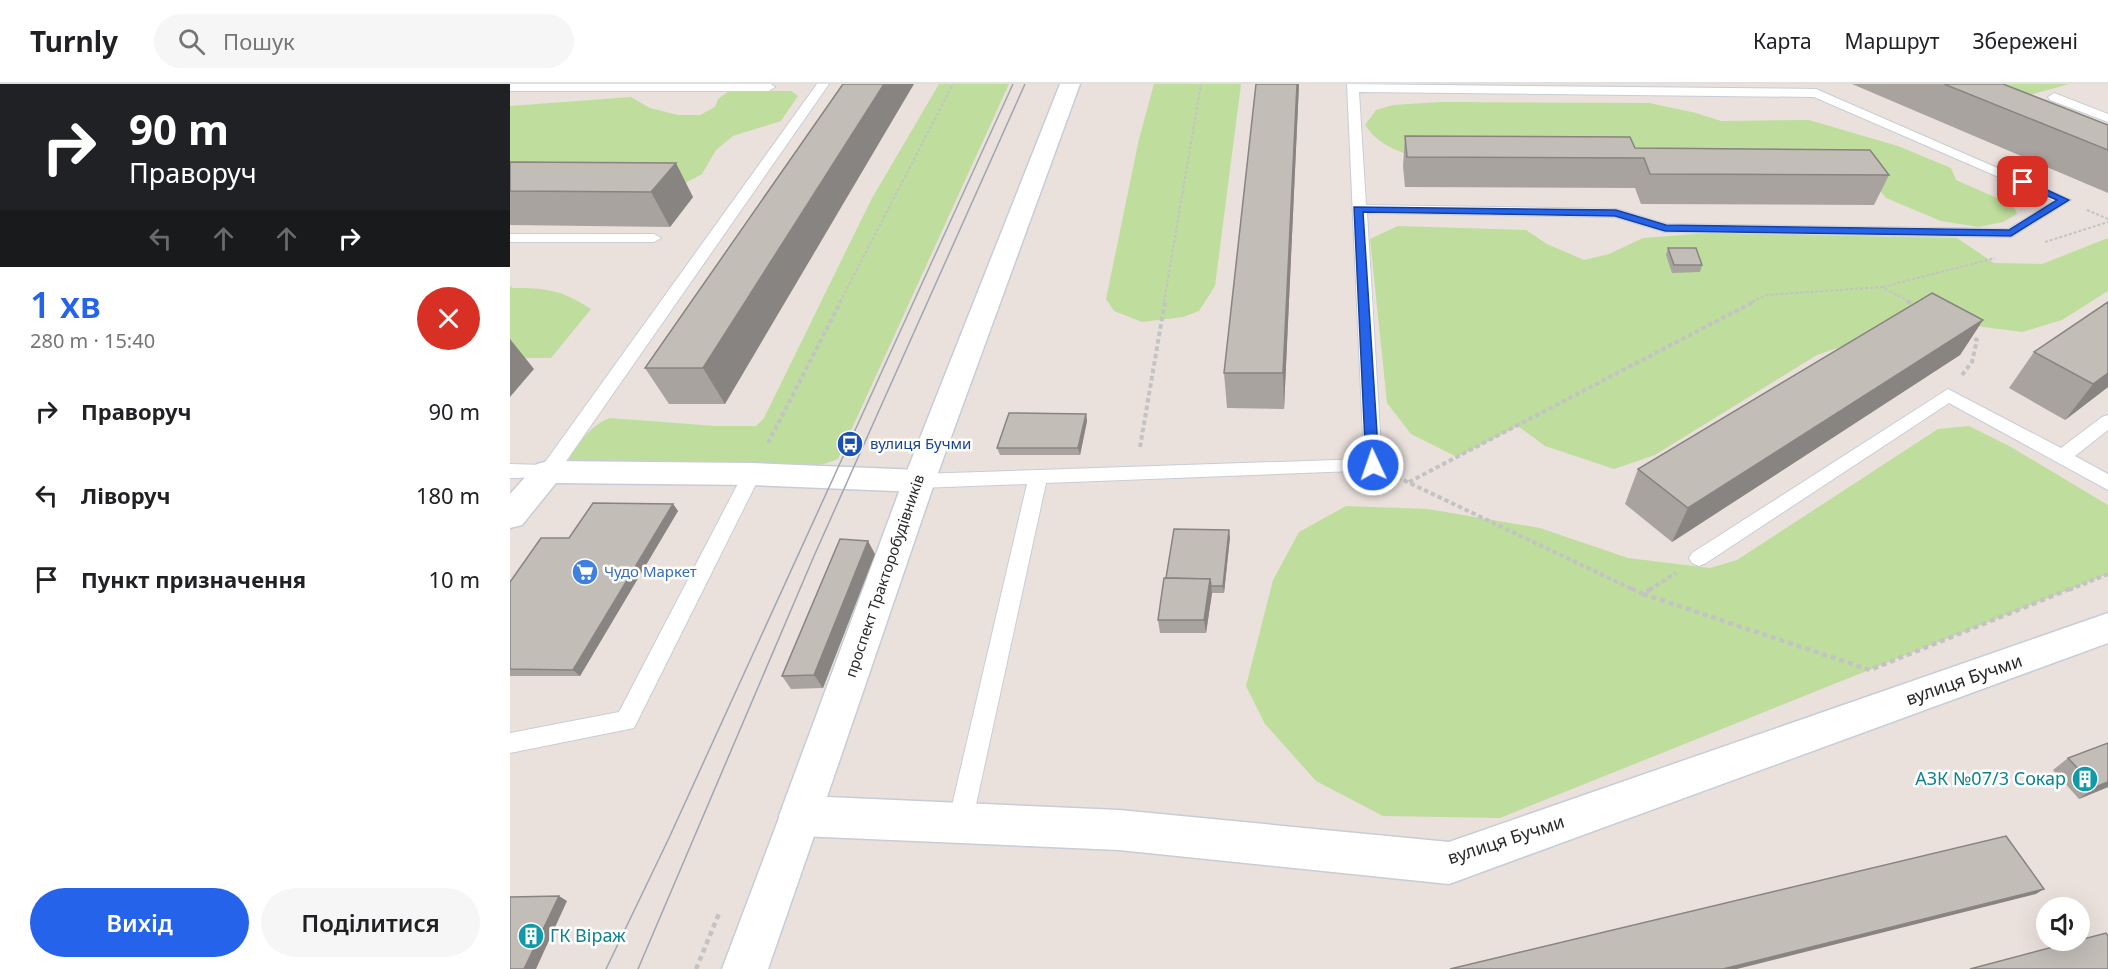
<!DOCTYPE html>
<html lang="uk">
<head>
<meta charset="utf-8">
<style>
	:root { --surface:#fff; --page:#f6f6f6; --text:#202124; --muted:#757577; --line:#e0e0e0; --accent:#2563eb }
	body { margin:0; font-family:"Noto Sans",sans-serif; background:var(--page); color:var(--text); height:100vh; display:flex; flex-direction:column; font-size:22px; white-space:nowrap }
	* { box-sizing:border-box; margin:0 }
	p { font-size:20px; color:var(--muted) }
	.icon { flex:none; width:33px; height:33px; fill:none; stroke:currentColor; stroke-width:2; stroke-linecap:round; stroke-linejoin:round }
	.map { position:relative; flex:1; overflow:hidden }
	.panel { display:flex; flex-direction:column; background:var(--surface); width:510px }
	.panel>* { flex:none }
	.top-card { background:#202124; color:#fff; overflow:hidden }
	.tools { position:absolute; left:1526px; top:813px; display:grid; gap:12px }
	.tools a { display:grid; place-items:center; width:54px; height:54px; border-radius:50%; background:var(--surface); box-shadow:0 6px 24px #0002; font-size:30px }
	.pin { position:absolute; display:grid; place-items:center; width:51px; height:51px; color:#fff; margin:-26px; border-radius:12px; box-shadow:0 3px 9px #0006 }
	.me { position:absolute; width:66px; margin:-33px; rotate:357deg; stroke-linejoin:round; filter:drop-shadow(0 0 4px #0008) }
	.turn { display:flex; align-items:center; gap:21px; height:126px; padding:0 30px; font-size:27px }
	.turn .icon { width:78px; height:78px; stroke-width:2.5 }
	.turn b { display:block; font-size:42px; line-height:51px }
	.lanes { display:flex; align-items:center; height:57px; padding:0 30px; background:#0003; justify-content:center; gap:30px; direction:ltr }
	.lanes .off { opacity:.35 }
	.round { display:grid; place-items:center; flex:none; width:63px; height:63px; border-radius:32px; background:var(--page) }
	.head { display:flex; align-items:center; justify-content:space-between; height:102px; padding:0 30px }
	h1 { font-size:36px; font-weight:600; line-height:45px; color:var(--accent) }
	.cta { display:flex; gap:12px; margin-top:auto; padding:12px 30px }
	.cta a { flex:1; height:69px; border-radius:36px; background:var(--accent); color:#fff; font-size:24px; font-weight:600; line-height:69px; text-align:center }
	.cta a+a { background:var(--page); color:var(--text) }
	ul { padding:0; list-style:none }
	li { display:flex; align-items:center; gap:18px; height:84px; padding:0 30px }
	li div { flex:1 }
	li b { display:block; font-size:22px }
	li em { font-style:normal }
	header { display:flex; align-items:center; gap:36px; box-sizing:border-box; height:84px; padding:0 30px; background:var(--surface); border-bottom:2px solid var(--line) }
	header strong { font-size:28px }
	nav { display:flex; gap:33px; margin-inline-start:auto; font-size:21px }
	.search { width:420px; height:54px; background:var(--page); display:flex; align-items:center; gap:15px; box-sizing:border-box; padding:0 21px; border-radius:33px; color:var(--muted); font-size:22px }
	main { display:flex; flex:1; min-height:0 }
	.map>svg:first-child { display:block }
	.green { fill:#bfdd9d }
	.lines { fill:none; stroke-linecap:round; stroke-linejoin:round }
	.service-casing { stroke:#c7cdd6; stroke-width:2 }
	.minor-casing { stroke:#c7cdd6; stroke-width:3 }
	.tertiary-casing { stroke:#c7cdd6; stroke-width:3 }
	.path-far2 { stroke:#c3c3c3; stroke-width:2; stroke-dasharray:3 2; stroke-linecap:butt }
	.path-far1 { stroke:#c3c3c3; stroke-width:4; stroke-dasharray:4.5 3; stroke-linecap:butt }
	.path { stroke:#c3c3c3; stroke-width:4.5; stroke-dasharray:5 4; stroke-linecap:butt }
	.service { fill:#fff; fill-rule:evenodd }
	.minor { fill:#fff; fill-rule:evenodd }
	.tertiary { fill:#fff; fill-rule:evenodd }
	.tram { stroke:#9fa6b2; stroke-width:1.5 }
	.wall { fill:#a8a39e }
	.shaded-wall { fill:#888481 }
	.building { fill:#c3bdb8; stroke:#888481; stroke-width:1.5 }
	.route { fill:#2563eb; stroke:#184099; stroke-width:1.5 }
	.labels { text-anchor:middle; stroke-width:5; stroke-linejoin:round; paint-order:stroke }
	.transit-label { font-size:15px; fill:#164399; stroke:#fff; text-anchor:start }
	.shop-label { font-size:15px; fill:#366cbe; stroke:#fff; text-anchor:start }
	.street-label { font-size:15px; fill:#292929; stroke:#fff }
	.near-street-label { font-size:18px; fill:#292929; stroke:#fff }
	.near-culture-label { font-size:18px; fill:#0d838f; stroke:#fff; text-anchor:end }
</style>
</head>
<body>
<header>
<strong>Turnly</strong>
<div class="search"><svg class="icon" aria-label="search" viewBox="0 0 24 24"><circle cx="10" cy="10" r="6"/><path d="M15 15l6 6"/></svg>Пошук</div>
<nav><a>Карта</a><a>Маршрут</a><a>Збережені</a></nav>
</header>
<main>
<section class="panel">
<div class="top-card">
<div class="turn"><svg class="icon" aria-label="right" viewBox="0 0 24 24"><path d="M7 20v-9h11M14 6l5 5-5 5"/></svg><div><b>90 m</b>Праворуч</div></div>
<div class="lanes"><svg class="icon off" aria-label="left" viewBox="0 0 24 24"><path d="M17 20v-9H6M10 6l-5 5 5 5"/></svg><svg class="icon off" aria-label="ahead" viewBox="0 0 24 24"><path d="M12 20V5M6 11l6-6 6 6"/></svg><svg class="icon off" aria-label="ahead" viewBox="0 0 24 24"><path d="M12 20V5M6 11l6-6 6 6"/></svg><svg class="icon" aria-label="right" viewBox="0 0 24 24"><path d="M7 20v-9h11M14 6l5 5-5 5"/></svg></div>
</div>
<div class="head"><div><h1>1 хв</h1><p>280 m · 15:40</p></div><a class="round" style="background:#d93025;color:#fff"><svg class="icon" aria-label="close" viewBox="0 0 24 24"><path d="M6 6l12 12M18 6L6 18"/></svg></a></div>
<ul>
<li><svg class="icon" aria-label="right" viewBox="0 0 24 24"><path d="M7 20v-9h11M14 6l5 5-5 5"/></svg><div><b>Праворуч</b></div><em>90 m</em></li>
<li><svg class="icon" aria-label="left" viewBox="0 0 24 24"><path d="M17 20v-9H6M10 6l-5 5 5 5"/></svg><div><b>Ліворуч</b></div><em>180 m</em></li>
<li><svg class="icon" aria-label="arrive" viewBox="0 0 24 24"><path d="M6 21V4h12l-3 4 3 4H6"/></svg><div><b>Пункт призначення</b></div><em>10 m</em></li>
</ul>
<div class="cta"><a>Вихід</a><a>Поділитися</a></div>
</section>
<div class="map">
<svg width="1598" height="885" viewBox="0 0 1598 885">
	<rect width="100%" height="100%" fill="#eae1dc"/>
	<g class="green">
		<path d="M429,0H499L328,375L303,384L65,382L59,375C68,359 82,340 100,334L205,342H246L254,334L361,116Z"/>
		<path d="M644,0H731L705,202L689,227L673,233L632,238L604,227L596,215L629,55Z"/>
		<path d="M1460,0H1559L1519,11Z"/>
		<path d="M219,7H281L288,12L271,37L223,52L206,66L192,90L170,102L0,108V22L121,13L140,24L168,31H190L205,23L208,15Z"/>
		<path d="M930,18L1139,19L1186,29L1211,37L1299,36L1388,62L1441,84L1446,96L1503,121L1507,130L1493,138L1468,143L1431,137L1376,114L1360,95L919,77C894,69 870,64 855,41L866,26L883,21Z"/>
		<path d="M888,142L1016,146L1037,160L1074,176L1099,170L1133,154L1199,149L1447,154L1484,179L1532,180L1598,154V207L1552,236L1512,248L1413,235L1307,271L1145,371L1104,385L1035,362L1008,342L947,373L901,350L877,319L860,155Z"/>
		<path d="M0,201L2,204C37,204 52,206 81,225L41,274H0Z"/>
		<path d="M1459,342L1501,363L1598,421V490L990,734L873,732L806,697L755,640L736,602L763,496L789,448L836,422L918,425L1030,444L1118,474L1200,484L1227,476L1428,345Z"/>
	</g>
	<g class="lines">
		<defs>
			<g id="service">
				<path d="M0,0H261L265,3L259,7H0Z"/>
				<path d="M307,0H319L45,393L0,394V380L33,381Z"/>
				<path d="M837,0L1306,5L1561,116L1501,153L1155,148L1105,133L857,129L872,381L870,386L536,399L462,739L459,747L450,751L441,747L438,739L517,400L409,404L402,402L400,397L402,392L409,390L854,375ZM849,8L1304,13L1544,117L1498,145L1156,140L1106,125L856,121Z"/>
				<path d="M1544,9L1598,30V38L1540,16L1538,13Z"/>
				<path d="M0,150H144L151,154L144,158H0Z"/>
				<path d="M1438,305L1551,364L1592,333L1598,331V346L1565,372L1598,390V406L1439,319L1196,479L1189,482L1182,479L1179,474L1182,469Z"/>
				<path d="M242,383L249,385L251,390L124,644L0,669V649L109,628L233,390L235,385Z"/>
			</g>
			<g id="minor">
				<path d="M38,377L242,379L409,386L420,389L425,397L420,405L409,408L242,401L46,399L12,441L0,444V410L27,380Z"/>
				<path d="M290,712L305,718L311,732L258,885H212L275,718Z"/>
			</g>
			<path id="tertiary" d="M550,0H570L425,397L317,713L609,726L939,758L1598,529V559L939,800L609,766L290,752L275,746L269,732L393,397Z"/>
		</defs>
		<use href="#service" class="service-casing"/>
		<use href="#minor" class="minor-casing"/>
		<use href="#tertiary" class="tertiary-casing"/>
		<g class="path-far2">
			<path d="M1577,126L1598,135"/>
			<path d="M1535,158L1598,138"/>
			<path d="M1373,203L1485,174"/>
			<path d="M330,218L443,0"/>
			<path d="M654,218L691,0"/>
			<path d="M1242,218L1256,211L1372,203L1400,218"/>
		</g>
		<g class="path-far1">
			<path d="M1397,217L1406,222"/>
			<path d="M1452,291L1462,278L1467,256L1457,250"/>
			<path d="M258,359L331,217"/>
			<path d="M630,363L655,217"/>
			<path d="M887,393L1124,506"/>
			<path d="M899,398L1245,217"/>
			<path d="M1139,506L1166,489"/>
			<path d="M1559,506L1598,490"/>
		</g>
		<g class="path">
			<path d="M1121,504L1133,510L1142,504"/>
			<path d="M1133,510L1360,586L1562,504"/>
			<path d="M186,885L210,827"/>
		</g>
		<use href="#service" class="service"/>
		<use href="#minor" class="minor"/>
		<use href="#tertiary" class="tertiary"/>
		<g class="tram">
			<path d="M96,885L159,754L503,0"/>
			<path d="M128,885L304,472L515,0"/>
		</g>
	</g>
	<g class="wall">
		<path d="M333,0L215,320H159L135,284Z"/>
		<path d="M789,0L774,325L717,324L714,289Z"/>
		<path d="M1342,0H1493L1598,41V109Z"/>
		<path d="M895,52L1125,64L1379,91L1364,121L1131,120L1125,104L895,103L893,82Z"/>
		<path d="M0,78L183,113L160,143L0,141Z"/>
		<path d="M1158,164L1192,181L1190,188L1162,189L1156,171Z"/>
		<path d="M1473,236L1450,271L1162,458L1115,420L1128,385Z"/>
		<path d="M1524,268L1598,303L1555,336L1499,304Z"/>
		<path d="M576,330L577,337L570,371H490L487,364Z"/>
		<path d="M163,420L168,427L70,592H0V498L59,454Z"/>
		<path d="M720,453L714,509H702L696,549H650L648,536L656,494Z"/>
		<path d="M365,470L313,604L281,605L272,592Z"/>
		<path d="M1558,674L1598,703L1569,715L1543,686Z"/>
	</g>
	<g class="shaded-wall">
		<path d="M374,0H404L215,320L193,284Z"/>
		<path d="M787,0H789L774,325L773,289Z"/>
		<path d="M166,79L183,113L160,143L141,108Z"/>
		<path d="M1473,236L1450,271L1162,458L1178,424Z"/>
		<path d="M0,255L24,285L0,313Z"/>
		<path d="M1598,289V303L1555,336L1583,300Z"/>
		<path d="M576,330L577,337L570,371L568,364Z"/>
		<path d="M163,420L168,427L70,592L63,586Z"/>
		<path d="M719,446L720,453L714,509L713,502Z"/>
		<path d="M358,457L365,470L313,604L304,591Z"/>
		<path d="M700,495L702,509L696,549L694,536Z"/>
		<path d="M1598,698V703L1569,715L1585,703Z"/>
		<path d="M1534,805L1526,810L1227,885H1213Z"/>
		<path d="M49,812L57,817L26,885H14Z"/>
	</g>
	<g class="building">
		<path d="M333,0H374L193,284H135Z"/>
		<path d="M746,0H787L773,289H714Z"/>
		<path d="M1434,0H1493L1598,41V66Z"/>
		<path d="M895,52L1120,53L1125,64L1360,66L1379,91L1140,90L1134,74L897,73Z"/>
		<path d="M0,78L166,79L141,108L0,107Z"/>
		<path d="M1158,164H1186L1192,181H1164Z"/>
		<path d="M1422,209L1473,236L1178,424L1128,385Z"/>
		<path d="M1598,218V289L1583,300L1524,268Z"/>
		<path d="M499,329L576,330L568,364H487Z"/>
		<path d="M83,419L163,420L63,586L0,585V498L31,454H59Z"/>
		<path d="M664,445L719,446L713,502H701L700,495L656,494Z"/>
		<path d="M330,455L358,457L304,591L272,592Z"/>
		<path d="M654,494L700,495L694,536H648Z"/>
		<path d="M1598,659V698L1585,703L1558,674Z"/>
		<path d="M1496,752L1534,805L1213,885H940Z"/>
		<path d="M49,812L14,885H0V813Z"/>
		<path d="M1596,849L1598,852V885H1460Z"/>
	</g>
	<path class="route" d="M1513,95L1559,116L1501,152L1155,147L1105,132L853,128L869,381L863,386L856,381L844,123L1106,126L1156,141L1499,146L1547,116L1509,100V96Z"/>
	<defs>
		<symbol id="bus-disc" viewBox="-11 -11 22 22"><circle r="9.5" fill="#1a4fb4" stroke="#fff"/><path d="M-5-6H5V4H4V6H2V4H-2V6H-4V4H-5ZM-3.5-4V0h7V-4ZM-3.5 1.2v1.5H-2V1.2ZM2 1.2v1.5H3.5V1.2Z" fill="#fff"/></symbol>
		<symbol id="supermarket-disc" viewBox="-11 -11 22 22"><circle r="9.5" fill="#3f7fe0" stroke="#fff"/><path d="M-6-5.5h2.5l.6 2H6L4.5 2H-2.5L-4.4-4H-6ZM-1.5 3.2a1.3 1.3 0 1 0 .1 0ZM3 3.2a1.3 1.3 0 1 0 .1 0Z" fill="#fff"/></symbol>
		<symbol id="building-disc" viewBox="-11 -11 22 22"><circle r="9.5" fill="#0f9aa8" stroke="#fff"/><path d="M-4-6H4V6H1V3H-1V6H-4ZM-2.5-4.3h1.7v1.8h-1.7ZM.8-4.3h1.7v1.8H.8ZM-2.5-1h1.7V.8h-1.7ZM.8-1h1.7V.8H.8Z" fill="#fff"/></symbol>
	</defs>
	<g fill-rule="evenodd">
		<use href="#bus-disc" x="325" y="345" width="30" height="30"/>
		<use href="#supermarket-disc" x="60" y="473" width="30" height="30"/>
		<use href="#building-disc" x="1560" y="680" width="30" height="30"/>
		<use href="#building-disc" x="6" y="837" width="30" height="30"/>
	</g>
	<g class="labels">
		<g class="transit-label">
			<text x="360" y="365">вулиця Бучми</text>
		</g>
		<g class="shop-label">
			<text x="94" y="493">Чудо Маркет</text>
		</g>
		<g class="street-label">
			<text transform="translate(375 492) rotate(-71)" y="5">проспект Тракторобудівників</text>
		</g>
		<g class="near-street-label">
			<text transform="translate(1454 596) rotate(-19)" y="6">вулиця Бучми</text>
			<text transform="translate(996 756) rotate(-18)" y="6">вулиця Бучми</text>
		</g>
		<g class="near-culture-label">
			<text x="1556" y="701">АЗК №07/3 Сокар</text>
			<text x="40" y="858" text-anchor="start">ГК Віраж</text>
		</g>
	</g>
</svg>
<div class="tools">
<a><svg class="icon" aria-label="sound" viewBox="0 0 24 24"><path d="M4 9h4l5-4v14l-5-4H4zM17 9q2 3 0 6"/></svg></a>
</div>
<div class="pin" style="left:1513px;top:98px;background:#d93025"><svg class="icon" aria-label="arrive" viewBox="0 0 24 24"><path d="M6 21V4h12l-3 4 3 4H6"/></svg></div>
<svg class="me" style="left:863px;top:381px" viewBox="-20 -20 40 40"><circle r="17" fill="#2563eb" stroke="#fff" stroke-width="3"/><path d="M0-11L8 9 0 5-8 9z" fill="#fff"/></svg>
</div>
</main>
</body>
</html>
